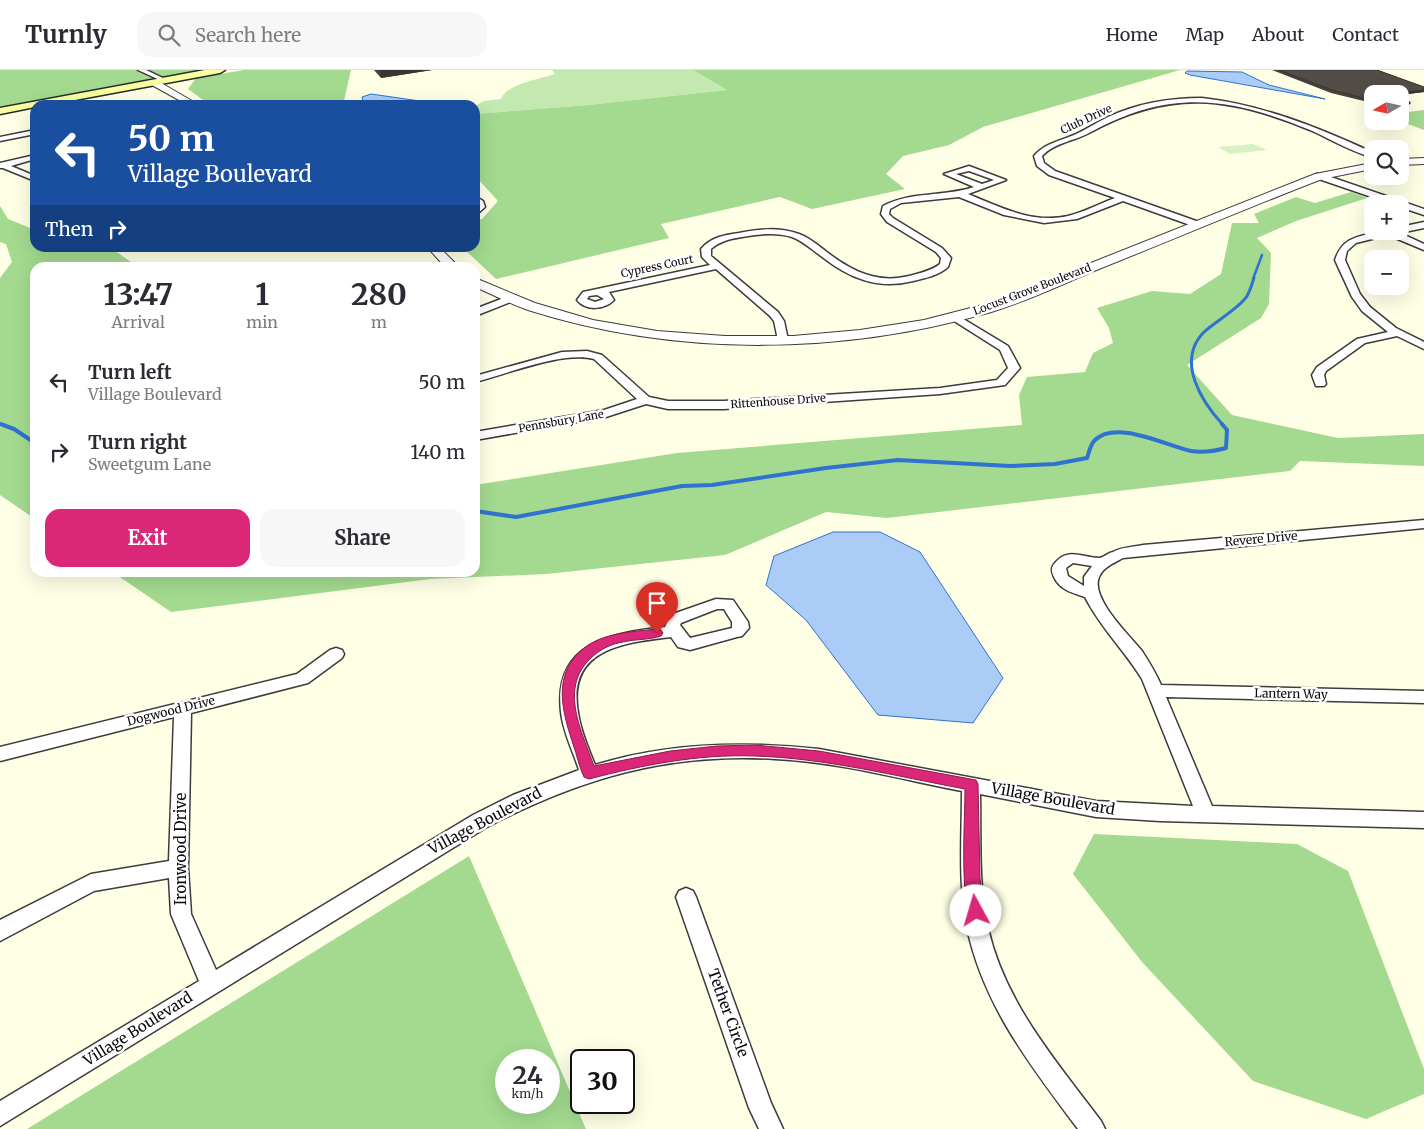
<!DOCTYPE html>
<html lang="en">
<head>
<meta charset="utf-8">
<style>
	:root { --surface:#fff; --page:#f7f7f7; --text:#2b2b33; --muted:#7c7c81; --line:#e1e1e2; --accent:#db2777 }
	body { margin:0; font-family:Merriweather,serif; background:var(--page); color:var(--text); height:100vh; display:flex; flex-direction:column; font-size:19px; white-space:nowrap }
	* { box-sizing:border-box; margin:0 }
	p { font-size:16px; color:var(--muted) }
	.icon { flex:none; width:28px; height:28px; fill:none; stroke:currentColor; stroke-width:2; stroke-linecap:round; stroke-linejoin:round }
	.map { position:relative; flex:1; overflow:hidden }
	.drawer { position:absolute; left:30px; top:192px; width:450px; height:315px; display:flex; flex-direction:column; background:var(--surface); border-radius:15px; box-shadow:0 5px 20px #0002 }
	.drawer>* { flex:none }
	.guide { position:absolute; left:30px; top:30px; width:450px; height:152px; border-radius:15px; box-shadow:0 5px 20px #0002; background:#1a4fa0; color:#fff; overflow:hidden }
	.needle { width:32px; rotate:261deg }
	.tools { position:absolute; left:1364px; top:15px; display:grid; gap:10px }
	.tools a { display:grid; place-items:center; width:45px; height:45px; border-radius:10px; background:var(--surface); box-shadow:0 5px 20px #0002; font-size:25px }
	.speed { position:absolute; left:495px; top:979px; display:flex; gap:10px; font-size:25px; font-weight:700; text-align:center }
	.speed>* { display:grid; place-content:center; width:65px; height:65px; border-radius:50%; background:var(--surface); box-shadow:0 5px 20px #0002; line-height:1 }
	.speed small { font-size:12px; font-weight:400 }
	.speed .limit { border:2px solid #111; border-radius:8px; background:#fff; color:#111 }
	.pin { position:absolute; display:grid; place-items:center; width:42px; height:42px; color:#fff; margin:-51px -21px; border-radius:50% 50% 50% 0; rotate:-45deg; box-shadow:0 0 5px #0007 }
	.pin .icon { rotate:45deg }
	.me { position:absolute; width:55px; margin:-28px; rotate:354deg; stroke-linejoin:round; filter:drop-shadow(0 0 4px #0008) }
	.turn { display:flex; align-items:center; gap:18px; height:105px; padding:0 15px; font-size:22px }
	.turn .icon { width:65px; height:65px; stroke-width:2.5 }
	.turn b { display:block; font-size:35px; line-height:42px }
	.then { display:flex; align-items:center; height:48px; padding:0 15px; background:#0003; gap:10px; font-size:19px }
	.eta { display:flex; justify-content:space-evenly; align-items:center; height:85px; text-align:center }
	.eta b { font-size:30px; font-weight:700; line-height:35px }
	.cta { display:flex; gap:10px; margin-top:auto; padding:10px 15px }
	.cta a { flex:1; height:58px; border-radius:15px; background:var(--accent); color:#fff; font-size:20px; font-weight:700; line-height:58px; text-align:center }
	.cta a+a { background:var(--page); color:var(--text) }
	ul { padding:0; list-style:none }
	li { display:flex; align-items:center; gap:15px; height:70px; padding:0 15px }
	li div { flex:1 }
	li b { display:block; font-size:19px }
	li em { font-style:normal }
	header { display:flex; align-items:center; gap:30px; box-sizing:border-box; height:70px; padding:0 25px; background:var(--surface); border-bottom:1px solid var(--line) }
	header strong { font-size:24px }
	nav { display:flex; gap:28px; margin-inline-start:auto; font-size:18px }
	.search { width:350px; height:45px; background:var(--page); display:flex; align-items:center; gap:12px; box-sizing:border-box; padding:0 18px; border-radius:15px; color:var(--muted); font-size:19px }
	.map>svg:first-child { display:block }
	.green { fill:#c3e9b0 }
	.forest { fill:#a3da8f; fill-rule:evenodd }
	.pitch { fill:#d8f0c2 }
	.water { fill:#aaccf7; stroke:#3072cf }
	.lines { fill:none; stroke-linecap:round; stroke-linejoin:round }
	.stream-far2 { stroke:#3072cf; stroke-width:2.5 }
	.stream-far1 { stroke:#3072cf; stroke-width:3 }
	.stream { stroke:#3072cf; stroke-width:4 }
	.minor-casing { stroke:#3c3c3c; stroke-width:3 }
	.tertiary-casing { stroke:#3c3c3c; stroke-width:2 }
	.secondary-casing { stroke:#2b2b2b; stroke-width:3 }
	.minor { fill:#fff; fill-rule:evenodd }
	.tertiary { fill:#fff; fill-rule:evenodd }
	.secondary { fill:#f8ffa1; fill-rule:evenodd }
	.wall { fill:#47423c }
	.shaded-wall { fill:#393631 }
	.building { fill:#524d46; stroke:#393631 }
	.route { fill:#db2777; stroke:#8e194d }
	.labels { text-anchor:middle; stroke-width:5; stroke-linejoin:round; paint-order:stroke }
	.far-street-label { font-size:11px; fill:#090909; stroke:#fff }
	.street-label { font-size:12px; fill:#090909; stroke:#fff }
	.near-street-label { font-size:15px; fill:#090909; stroke:#fff }
</style>
</head>
<body>
<header>
<strong>Turnly</strong>
<div class="search"><svg class="icon" aria-label="search" viewBox="0 0 24 24"><circle cx="10" cy="10" r="6"/><path d="M15 15l6 6"/></svg>Search here</div>
<nav><a>Home</a><a>Map</a><a>About</a><a>Contact</a></nav>
</header>
<div class="map">
<svg width="1424" height="1059" viewBox="0 0 1424 1059">
	<rect width="100%" height="100%" fill="#ffffe6"/>
	<path class="green" d="M552,0H693L727,20L588,35L475,44V36L484,31L501,29C506,14 540,9 555,4Z"/>
	<g class="forest">
		<path d="M0,0H205L0,38Z"/>
		<path d="M244,0H351L343,35H210L188,19L196,8Z"/>
		<path d="M693,0H1180L983,57L949,75L903,86L886,104L905,119L812,139L780,127L661,154L669,168L496,209L463,178H475V150L482,149L498,131L475,106V44L588,35L727,20Z"/>
		<path d="M1424,40V60L1400,51V43Z"/>
		<path d="M1351,122L1367,128L1296,151L1257,168L1271,183L1269,234L1261,248L1187,295L1232,345L1338,368L1424,364V396L1300,391L1290,401L887,448L826,442L725,485L546,504L430,509L171,542L114,503L475,502V415L677,383L1022,355L1019,325L1027,307L1085,302L1093,283L1113,273L1109,258L1097,238L1152,221L1190,224L1221,204L1232,153H1259L1254,144L1296,127L1315,133Z"/>
		<path d="M0,136L8,149L35,160V178H111L138,197L35,198V449L0,425V208L12,192L6,174L0,172Z"/>
		<path d="M1094,764L1297,774L1348,801L1424,999V1024L1366,1049L1253,1011L1142,892L1073,804Z"/>
		<path d="M469,786L586,1059H27ZM506,990H549V1032H506Z"/>
	</g>
	<path class="pitch" d="M1253,74L1267,80L1230,84L1218,77Z"/>
	<g class="water">
		<path d="M1187,1L1242,2L1269,15L1325,29L1190,5L1185,3Z"/>
		<path d="M371,24L448,35H364L362,27Z"/>
		<path d="M833,462H880L920,482L1003,608L973,653L878,645L806,550L766,515L774,486Z"/>
	</g>
	<g class="lines">
		<path class="stream-far2" d="M1253,209L1262,185"/>
		<g class="stream-far1">
			<path d="M0,354L5,355"/>
			<path d="M1223,355C1202,332 1176,292 1203,263C1214,252 1240,238 1247,226C1250,221 1252,214 1254,208"/>
		</g>
		<g class="stream">
			<path d="M0,354L14,359L35,373"/>
			<path d="M475,441L516,447L682,416L712,415L826,398L898,390L1010,396L1055,394L1087,388C1089,382 1090,375 1095,370C1116,349 1167,376 1191,381C1203,383 1215,381 1226,378L1227,360L1222,354"/>
		</g>
		<defs>
			<g id="minor">
				<path d="M138,0H146L167,10L162,11Z"/>
				<path d="M1202,28C1263,35 1317,57 1372,82V87C1354,83 1328,68 1310,60C1228,26 1169,19 1089,63C1074,71 1054,73 1042,86L1044,93L1055,101L1199,152V156H1193L1123,131L1077,149L1044,153L1004,145L959,127L901,133L890,139L889,144L893,148L942,178L951,188L948,197C938,206 925,208 913,211C877,220 849,208 821,186C811,179 803,171 792,167C776,162 758,164 742,167C730,169 720,171 711,179V186L778,242L784,251L788,270L783,273L778,270L774,251L770,246L716,199L609,222L614,230C604,240 586,241 577,230L583,222L710,195L702,187L701,179C711,167 725,165 739,163C759,159 779,157 799,164C810,168 819,176 828,183C852,201 877,214 909,206C920,203 931,201 940,194L941,188L936,182L887,152L881,144L883,136C911,121 944,127 974,117L944,104L969,96L1006,110L968,124C1000,137 1032,154 1068,146C1084,142 1099,134 1115,128L1049,105L1037,96L1034,86C1045,73 1060,71 1074,65C1086,60 1097,52 1108,47C1138,33 1170,28 1202,28ZM969,101L994,110L982,114L956,104ZM597,225L604,229L595,232L587,229L589,226Z"/>
				<path d="M35,60V64L0,71V67Z"/>
				<path d="M35,85V89L11,96L35,106V111L3,98H0V93Z"/>
				<path d="M1316,104H1322L1424,139V145L1400,137V134H1392L1316,108Z"/>
				<path d="M475,126L483,131L485,137L475,146L477,137Z"/>
				<path d="M1424,152V158L1400,163L1396,161H1400V157Z"/>
				<path d="M1381,161H1396L1424,174V180L1388,165L1356,173L1347,181L1345,190L1360,224L1370,237L1396,258L1424,272V279L1397,266L1365,273L1326,301L1324,305L1326,314L1324,316H1316L1312,305L1317,297L1357,269L1388,262L1362,241L1352,227L1335,190C1343,166 1359,167 1381,161Z"/>
				<path d="M509,226L514,229L513,231L475,246V239Z"/>
				<path d="M955,244L1008,276L1020,298L1005,315L940,324L724,339H668L646,334L606,347L475,370V362L604,340L637,329L594,289C563,281 507,304 475,312V306L562,282L587,281L602,285L649,327L668,331H724L940,318L997,310L1008,298L1000,280L951,249V245Z"/>
				<path d="M1424,450V458L1123,488C1114,493 1103,497 1099,507C1090,528 1129,565 1142,581C1149,592 1156,603 1161,615L1424,621V633L1166,627L1212,736L1424,742V758L1160,751L1096,747L980,724C981,767 978,816 988,858C1005,933 1056,991 1101,1051L1105,1059H1078C1031,996 984,937 967,858C958,814 962,765 962,721C900,709 838,692 775,689C669,682 579,709 487,757L0,1056V1031L199,911L171,844L169,808L94,821L0,871V850L91,804L169,791L174,647L0,691V677L297,604L330,580L336,578L342,580L344,584L342,588L308,613L191,643L188,798L191,844L216,900L473,745L513,725L579,700C573,681 563,662 561,642C553,573 610,563 665,557L670,545L716,529L733,530L748,552L749,558L742,566L737,567L690,580L678,577L671,567C620,573 564,580 579,648C582,664 589,680 595,695C668,672 744,671 819,679L1096,731L1193,736L1142,609C1125,581 1100,557 1085,527C1073,523 1060,520 1054,507C1051,501 1051,497 1055,493C1068,477 1083,488 1099,488C1103,488 1108,483 1113,482C1122,477 1133,477 1143,475ZM1073,493L1092,496L1084,507V516L1068,506L1066,498ZM717,539H724L732,552V558L690,568L680,555L681,553Z"/>
				<path d="M686,818L693,821L696,827L771,1033L783,1059H759L749,1038L676,827L679,821Z"/>
			</g>
			<g id="tertiary">
				<path d="M150,10H156L199,35H188L150,14Z"/>
				<path d="M1424,88V94L1400,95V89Z"/>
				<path d="M1372,93V99L1322,109C1247,138 1174,169 1099,199C1062,214 1026,232 988,243C839,285 676,287 528,240C510,234 492,224 475,217V208L535,233L593,250L657,261L725,266H793L860,260L924,250L990,233L1315,104Z"/>
				<path d="M428,178H440L460,198H446Z"/>
			</g>
			<path id="secondary" d="M205,0H225L220,3L48,35H35V37L0,44V38Z"/>
		</defs>
		<use href="#minor" class="minor-casing"/>
		<use href="#tertiary" class="tertiary-casing"/>
		<use href="#secondary" class="secondary-casing"/>
		<use href="#minor" class="minor"/>
		<use href="#tertiary" class="tertiary"/>
		<use href="#secondary" class="secondary"/>
	</g>
	<g class="wall">
		<path d="M374,0H432L381,8Z"/>
		<path d="M1272,0H1377L1424,17V22L1400,25L1372,24V33L1331,23Z"/>
		<path d="M1400,28L1410,32L1408,36H1400Z"/>
	</g>
	<g class="shaded-wall">
		<path d="M380,0H432L381,8Z"/>
		<path d="M1424,20V22L1400,25V24H1389Z"/>
	</g>
	<g class="building">
		<path d="M1279,0H1377L1424,17V20L1390,24H1372V30L1332,20Z"/>
		<path d="M1400,28L1410,32V34H1400Z"/>
	</g>
	<path class="route" d="M657,559L661,560L663,563L661,566C649,570 636,569 623,572C610,574 599,580 590,589C559,619 582,662 594,696L670,681L717,676L755,675L819,681L976,710L978,714L980,808L983,841L981,846L976,848L970,846C960,823 965,747 965,719C895,706 825,688 754,686C698,684 643,695 589,709L584,707C579,697 577,685 573,674C561,638 551,599 590,574C607,563 637,561 657,559Z"/>
	<g class="labels">
		<g class="far-street-label">
			<text transform="translate(1086 49) rotate(-25)" y="4">Club Drive</text>
			<text transform="translate(657 196) rotate(-12)" y="4">Cypress Court</text>
			<text transform="translate(1032 219) rotate(-21)" y="4">Locust Grove Boulevard</text>
			<text transform="translate(778 331) rotate(-4)" y="4">Rittenhouse Drive</text>
			<text transform="translate(561 351) rotate(-10)" y="4">Pennsbury Lane</text>
		</g>
		<g class="street-label">
			<text transform="translate(1261 469) rotate(-5)" y="4">Revere Drive</text>
			<text transform="translate(1291 624) rotate(1)" y="4">Lantern Way</text>
			<text transform="translate(171 641) rotate(-14)" y="4">Dogwood Drive</text>
		</g>
		<g class="near-street-label">
			<text transform="translate(1053 729) rotate(10)" y="5">Village Boulevard</text>
			<text transform="translate(485 751) rotate(-28)" y="5">Village Boulevard</text>
			<text transform="translate(181 779) rotate(-90)" y="5">Ironwood Drive</text>
			<text transform="translate(728 943) rotate(70)" y="5">Tether Circle</text>
			<text transform="translate(138 959) rotate(-32)" y="5">Village Boulevard</text>
		</g>
	</g>
</svg>
<div class="tools">
<a><svg class="needle" viewBox="-14 -14 28 28"><path d="M0-13l5 13h-10z" fill="#e53935"/><path d="M0 13l5-13h-10z" fill="#7c7c81"/></svg></a>
<a><svg class="icon" aria-label="search" viewBox="0 0 24 24"><circle cx="10" cy="10" r="6"/><path d="M15 15l6 6"/></svg></a>
<a>+</a>
<a>−</a>
</div>
<div class="speed"><div>24<small>km/h</small></div><div class="limit">30</div></div>
<div class="pin" style="left:657px;top:563px;background:#d93025"><svg class="icon" aria-label="arrive" viewBox="0 0 24 24"><path d="M6 21V4h12l-3 4 3 4H6"/></svg></div>
<svg class="me" style="left:976px;top:841px" viewBox="-20 -20 40 40"><circle r="19" fill="#fff"/><path d="M0-13L10 11 0 6-10 11z" fill="#db2777"/></svg>
<div class="guide">
<div class="turn"><svg class="icon" aria-label="left" viewBox="0 0 24 24"><path d="M17 20v-9H6M10 6l-5 5 5 5"/></svg><div><b>50 m</b>Village Boulevard</div></div>
<div class="then">Then<svg class="icon" aria-label="right" viewBox="0 0 24 24"><path d="M7 20v-9h11M14 6l5 5-5 5"/></svg></div>
</div>
<section class="drawer">
<div class="eta">
<div><b>13:47</b><p>Arrival</p></div>
<div><b>1</b><p>min</p></div>
<div><b>280</b><p>m</p></div>
</div>
<ul>
<li><svg class="icon" aria-label="left" viewBox="0 0 24 24"><path d="M17 20v-9H6M10 6l-5 5 5 5"/></svg><div><b>Turn left</b><p>Village Boulevard</p></div><em>50 m</em></li>
<li><svg class="icon" aria-label="right" viewBox="0 0 24 24"><path d="M7 20v-9h11M14 6l5 5-5 5"/></svg><div><b>Turn right</b><p>Sweetgum Lane</p></div><em>140 m</em></li>
</ul>
<div class="cta"><a>Exit</a><a>Share</a></div>
</section>
</div>
</body>
</html>
